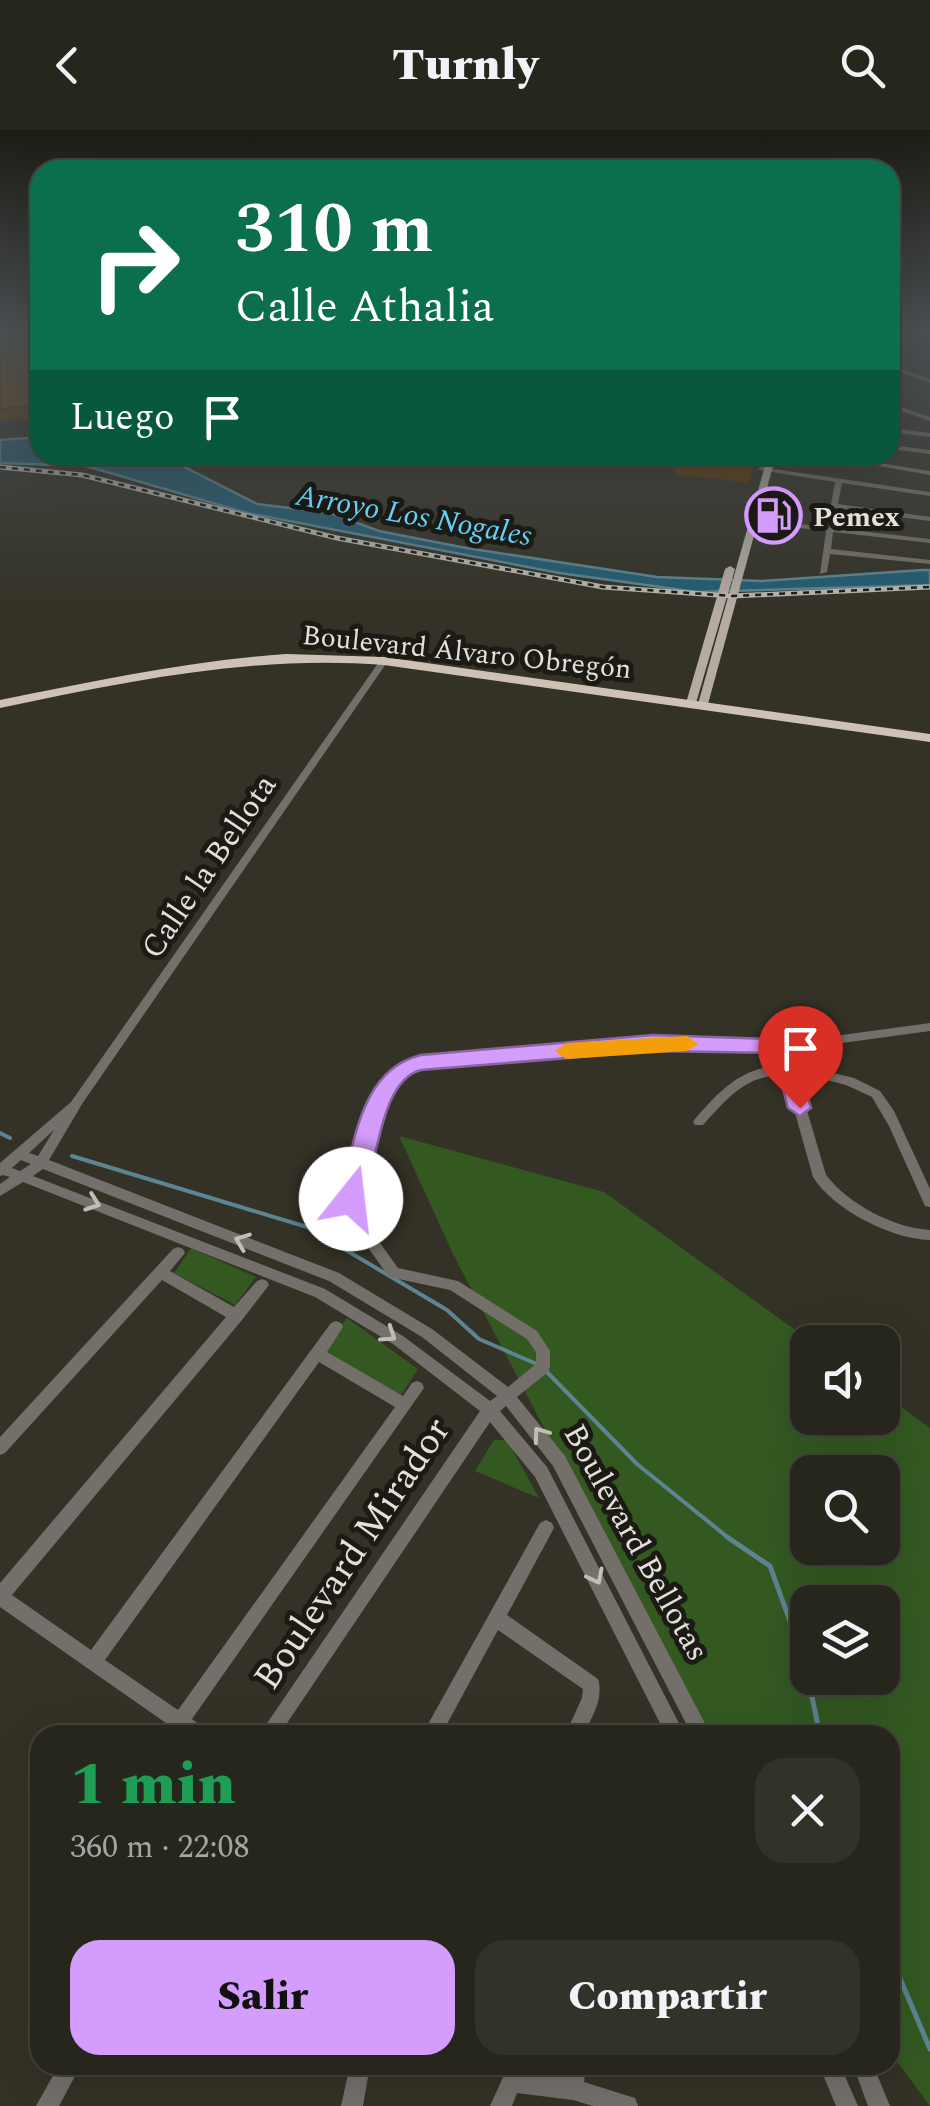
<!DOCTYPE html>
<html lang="es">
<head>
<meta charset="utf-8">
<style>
	:root { --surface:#27261c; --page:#333229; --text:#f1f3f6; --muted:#a4a5a3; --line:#43433b; --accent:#d49cfc }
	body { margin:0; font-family:Spectral,serif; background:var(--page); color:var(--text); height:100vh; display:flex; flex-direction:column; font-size:38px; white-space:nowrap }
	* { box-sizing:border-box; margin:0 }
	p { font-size:32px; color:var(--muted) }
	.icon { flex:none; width:55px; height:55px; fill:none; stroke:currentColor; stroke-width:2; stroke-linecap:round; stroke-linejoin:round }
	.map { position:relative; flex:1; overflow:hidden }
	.panel { position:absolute; left:30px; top:1595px; width:870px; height:350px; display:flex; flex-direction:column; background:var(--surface); border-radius:30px; box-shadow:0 10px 40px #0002,0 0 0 2px var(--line) }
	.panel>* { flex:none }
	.hud { position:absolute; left:30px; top:30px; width:870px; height:305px; border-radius:30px; box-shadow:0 10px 40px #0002,0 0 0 2px var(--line); background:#0b6e4f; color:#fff; overflow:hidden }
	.tools { position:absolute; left:790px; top:1195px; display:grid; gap:20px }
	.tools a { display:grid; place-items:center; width:110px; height:110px; border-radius:20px; background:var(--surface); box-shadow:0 10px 40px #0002,0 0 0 2px var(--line); font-size:50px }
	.pin { position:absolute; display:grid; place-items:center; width:85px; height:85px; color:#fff; margin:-102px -42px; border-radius:50% 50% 50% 0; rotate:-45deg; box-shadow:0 0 10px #0007 }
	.pin .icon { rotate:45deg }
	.me { position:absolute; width:110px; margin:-55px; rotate:16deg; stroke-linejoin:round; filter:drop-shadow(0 0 8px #0008) }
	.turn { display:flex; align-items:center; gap:35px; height:210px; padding:0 40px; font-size:45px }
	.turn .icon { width:130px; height:130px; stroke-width:2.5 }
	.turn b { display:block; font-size:70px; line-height:85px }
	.then { display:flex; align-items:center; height:95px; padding:0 40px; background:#0003; gap:20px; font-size:38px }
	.round { display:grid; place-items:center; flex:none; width:105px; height:105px; border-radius:30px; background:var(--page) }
	.head { display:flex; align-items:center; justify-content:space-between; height:170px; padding:0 40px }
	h1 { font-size:60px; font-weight:800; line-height:75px; color:#1e9e55 }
	.cta { display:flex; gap:20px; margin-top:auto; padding:20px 40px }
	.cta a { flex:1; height:115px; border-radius:30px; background:var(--accent); color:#111; font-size:40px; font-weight:800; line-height:115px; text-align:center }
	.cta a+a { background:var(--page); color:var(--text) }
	header { display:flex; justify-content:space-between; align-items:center; height:130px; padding:0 40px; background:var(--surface); font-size:45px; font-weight:800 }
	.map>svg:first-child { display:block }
	.green { fill:#335921; fill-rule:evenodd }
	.water { fill:#235c72; stroke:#5c8491; stroke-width:2.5 }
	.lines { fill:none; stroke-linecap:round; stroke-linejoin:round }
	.stream-far1 { stroke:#5c8491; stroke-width:4 }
	.stream { stroke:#5c8491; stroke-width:5 }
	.minor { fill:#746f6a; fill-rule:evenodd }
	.major { fill:#b4aba1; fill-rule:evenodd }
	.highway { fill:#cec2b6; fill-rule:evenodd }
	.rail-casing { stroke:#b8b6ad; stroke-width:5 }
	.rail { stroke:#1b1a14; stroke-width:2.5; stroke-dasharray:6; stroke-linecap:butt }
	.wall { fill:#603908 }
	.shaded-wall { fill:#4e2e06 }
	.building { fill:#704209; stroke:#4e2e06; stroke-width:2.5 }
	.oneway { stroke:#c1beb7 }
	.route { fill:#d49cfc; stroke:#8a65a4; stroke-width:2.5 }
	.slow { fill:#f59e0b }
	.labels { text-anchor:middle; stroke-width:10; stroke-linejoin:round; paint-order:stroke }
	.far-poi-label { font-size:28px; font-weight:bold; fill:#e2e0d8; stroke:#1b1a14; text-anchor:start }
	.far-street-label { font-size:28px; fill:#e2e0d8; stroke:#1b1a14 }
	.far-water-label { font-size:30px; font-style:italic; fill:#64cff9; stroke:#1b1a14 }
	.street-label { font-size:32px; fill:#e2e0d8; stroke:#1b1a14 }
	.near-street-label { font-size:38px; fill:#e2e0d8; stroke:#1b1a14 }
</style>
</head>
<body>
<header><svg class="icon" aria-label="back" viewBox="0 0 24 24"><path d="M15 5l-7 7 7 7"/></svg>Turnly<svg class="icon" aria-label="search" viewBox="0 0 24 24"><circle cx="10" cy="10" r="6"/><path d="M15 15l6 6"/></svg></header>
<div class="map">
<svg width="930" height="1976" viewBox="0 0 930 1976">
	<rect width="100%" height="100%" fill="#343226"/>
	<g class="green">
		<path d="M399,1006L604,1062L812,1212H808V1288H882L883,1264L930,1298V1976L890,1922V1605H705L454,1126ZM808,1342H882V1418H808ZM808,1472H882V1548H808Z"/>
		<path d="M191,1118L256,1147L235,1175L174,1143Z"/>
		<path d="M347,1188L418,1239L401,1265L321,1220Z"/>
		<path d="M494,1310H507L539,1368L475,1341Z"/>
	</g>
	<path class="water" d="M40,307V325H161L257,374L330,383L379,401L466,418L657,447L762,451L922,440H930V455L697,462L559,443L247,383L86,336L0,333V310Z"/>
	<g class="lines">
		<g class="stream-far1">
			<path d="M0,1003L10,1008"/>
			<path d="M72,1026L307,1097L447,1180L479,1209L539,1235"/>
			<path d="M546,1241L637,1334L731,1410"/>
		</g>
		<g class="stream">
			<path d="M727,1407L770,1436L808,1541"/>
			<path d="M808,1548L820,1605"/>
			<path d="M890,1825L930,1919"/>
		</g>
		<g class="minor">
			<path d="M890,223L893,225L898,238L930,249V253L894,240L890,232Z"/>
			<path d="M890,273L930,287V291L890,277Z"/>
			<path d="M890,298L930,303V307L890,302Z"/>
			<path d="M890,315L930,320V324L890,319Z"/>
			<path d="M815,325H830L930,341V345Z"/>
			<path d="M761,337L930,362V366L842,353L838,374L930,387V391L837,379L834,398L930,409V413L833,402L831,419L930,430V434L830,424L827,442L820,444L826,401L754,393L750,391L754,389L827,397L835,352L759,340V338Z"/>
			<path d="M384,528L388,531L82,974L49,1030L339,1143L432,1199L508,1257L536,1234V1222L527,1209L450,1160L389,1147L354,1098L344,1069L385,944L421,928L653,909L791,912L930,893V901L791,920L653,917L423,936L394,950L358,1069L365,1092L398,1138L458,1151L537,1201L550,1221V1237L548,1242L517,1267L565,1326L711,1605H692L553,1336L506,1276L500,1281L547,1337L685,1605H666L535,1347L490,1292L279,1605H259L480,1281L393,1214L315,1167L23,1052L0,1066V1054L10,1047L3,1045L0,1046V1033L71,972L381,529ZM54,1000L38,1026L29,1023ZM21,1030L31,1034L20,1041L12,1038ZM43,1039L329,1151L422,1207L497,1266L490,1271L403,1206L325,1159L33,1046Z"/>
			<path d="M800,935L854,948L880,961L894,981L930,1059V1077L925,1076L889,996L872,967L846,955L796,942L794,939Z"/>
			<path d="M775,936L794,940L796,943L826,1045C848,1074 894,1098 930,1100V1110C891,1109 834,1080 813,1047L785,947C748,941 726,970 703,995H695L693,992L695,989C718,963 738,940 775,936Z"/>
			<path d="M178,1117L183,1119L185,1123L170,1141L234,1177L257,1151L262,1149L267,1151L269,1155L242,1190L12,1465L91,1520L331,1193L336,1191L341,1193L343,1197L327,1222L403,1266L412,1253L417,1251L422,1253L424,1258L192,1589L205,1599L208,1605H183L0,1477V1453L226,1187L162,1150L5,1323L0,1325V1307L173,1119ZM319,1232L395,1277L178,1580L105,1530Z"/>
			<path d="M546,1390L552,1393L554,1398L507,1485L598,1549C604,1569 592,1587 583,1605H565L582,1568L583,1559L498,1500L441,1605H422L540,1393Z"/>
			<path d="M59,1935H81L59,1976H36Z"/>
			<path d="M350,1935H370L363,1976H341Z"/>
			<path d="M566,1935H586L584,1952L635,1968L638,1976H593L573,1970L517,1963L512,1976H490L504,1945L511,1941L564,1947Z"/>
			<path d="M819,1935H840L858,1976H836Z"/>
			<path d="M853,1935H873L890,1976H868Z"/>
		</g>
		<g class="major">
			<path d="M768,325H776L708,574L699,576L698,574Z"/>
			<path d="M730,436L735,439L696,573L687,575L686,573L725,439Z"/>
		</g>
		<path class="highway" d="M286,524L384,527L930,604V612L384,535C251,525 130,551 0,578V570C95,551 189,531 286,524Z"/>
		<defs>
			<path id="rail" d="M0,337L82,345L337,408L603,457L732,466L930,457"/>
		</defs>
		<use href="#rail" class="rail-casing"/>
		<use href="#rail" class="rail"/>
	</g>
	<g class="wall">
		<path d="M0,204H40V289L0,291Z"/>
		<path d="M678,325H758L749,353L674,344Z"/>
	</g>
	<path class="shaded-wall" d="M756,325H758L757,330L749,353Z"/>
	<g class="building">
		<path d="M0,204H40V276L0,279Z"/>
		<path d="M678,325H756L752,335L676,327Z"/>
	</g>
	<defs><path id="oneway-chevron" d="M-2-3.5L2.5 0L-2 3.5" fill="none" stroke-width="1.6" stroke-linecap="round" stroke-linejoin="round" transform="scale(2.5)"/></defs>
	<g class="oneway">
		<use href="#oneway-chevron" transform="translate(93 1073) rotate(20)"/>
		<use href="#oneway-chevron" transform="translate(242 1111) rotate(-159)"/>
		<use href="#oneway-chevron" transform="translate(389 1205) rotate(34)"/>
		<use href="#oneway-chevron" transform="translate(540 1304) rotate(-126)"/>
		<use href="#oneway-chevron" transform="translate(596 1447) rotate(63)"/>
	</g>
	<linearGradient id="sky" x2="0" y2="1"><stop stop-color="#1d1c15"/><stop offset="0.42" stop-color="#4a4f52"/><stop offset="1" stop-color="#4a4f52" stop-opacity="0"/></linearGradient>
	<rect width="930" height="480" fill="url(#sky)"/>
	<path class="route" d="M653,905L799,910L811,939L802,947L811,978L800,986L788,978L779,943L787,935L783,923L653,921L421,940C378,951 378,1040 360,1076H342L339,1069C355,1014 359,940 421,925Z"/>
	<path class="slow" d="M687,906L698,914L687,921L566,929L555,921L566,913Z"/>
	<defs>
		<symbol id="fuel-ring" viewBox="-11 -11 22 22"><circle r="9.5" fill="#1b1a14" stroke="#d49cfc" stroke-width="1.5"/><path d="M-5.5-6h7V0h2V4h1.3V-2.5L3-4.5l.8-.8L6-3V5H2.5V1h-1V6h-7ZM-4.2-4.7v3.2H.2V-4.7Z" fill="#d49cfc"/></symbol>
	</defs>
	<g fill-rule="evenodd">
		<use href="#fuel-ring" x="742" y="354" width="63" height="63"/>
	</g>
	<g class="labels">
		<g class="far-poi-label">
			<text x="813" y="396">Pemex</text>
		</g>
		<g class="far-street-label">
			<text transform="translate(467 521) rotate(6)" y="10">Boulevard Álvaro Obregón</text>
		</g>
		<g class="far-water-label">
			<text transform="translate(414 385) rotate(10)" y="10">Arroyo Los Nogales</text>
		</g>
		<g class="street-label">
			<text transform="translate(208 736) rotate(-56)" y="11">Calle la Bellota</text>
			<text transform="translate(637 1412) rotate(61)" y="11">Boulevard Bellotas</text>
		</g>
		<g class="near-street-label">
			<text transform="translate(351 1423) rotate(-56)" y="13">Boulevard Mirador</text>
		</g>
	</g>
</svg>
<div class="tools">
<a><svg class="icon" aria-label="sound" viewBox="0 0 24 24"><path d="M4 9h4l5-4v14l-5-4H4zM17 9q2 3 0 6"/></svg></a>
<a><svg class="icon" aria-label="search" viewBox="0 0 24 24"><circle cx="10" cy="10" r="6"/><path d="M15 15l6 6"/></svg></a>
<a><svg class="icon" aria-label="layers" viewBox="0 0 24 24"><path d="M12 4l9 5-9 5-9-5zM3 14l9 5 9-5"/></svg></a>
</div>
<div class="pin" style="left:800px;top:978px;background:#d93025"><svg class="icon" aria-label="arrive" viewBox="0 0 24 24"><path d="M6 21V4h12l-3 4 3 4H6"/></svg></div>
<svg class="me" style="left:351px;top:1069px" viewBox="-20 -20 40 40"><circle r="19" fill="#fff"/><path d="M0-13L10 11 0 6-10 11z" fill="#d49cfc"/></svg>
<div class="hud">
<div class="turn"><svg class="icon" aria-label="right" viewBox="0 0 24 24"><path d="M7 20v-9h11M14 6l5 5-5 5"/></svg><div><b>310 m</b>Calle Athalia</div></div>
<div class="then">Luego<svg class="icon" aria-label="arrive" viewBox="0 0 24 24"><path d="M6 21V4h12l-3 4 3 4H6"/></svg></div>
</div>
<section class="panel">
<div class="head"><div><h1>1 min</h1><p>360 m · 22:08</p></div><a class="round"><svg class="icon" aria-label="close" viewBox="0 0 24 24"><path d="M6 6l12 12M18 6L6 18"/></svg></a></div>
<div class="cta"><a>Salir</a><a>Compartir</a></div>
</section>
</div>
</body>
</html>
